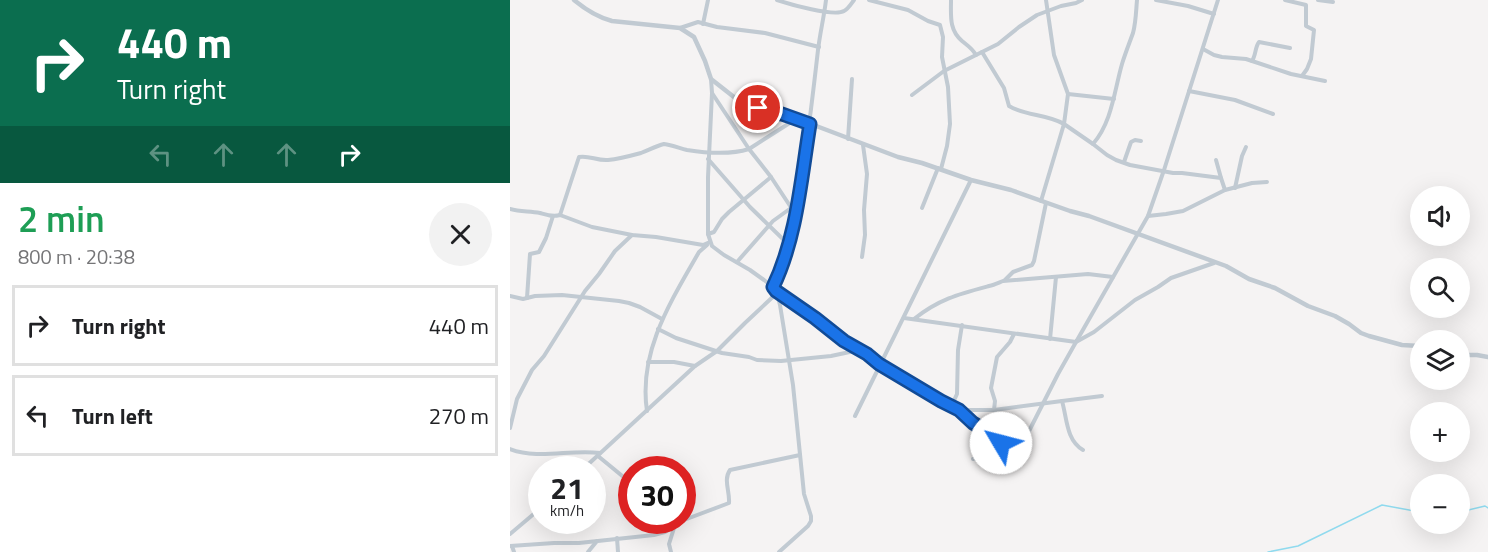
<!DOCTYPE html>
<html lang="en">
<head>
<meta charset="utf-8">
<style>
	:root { --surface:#fff; --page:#f2f2f2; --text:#202124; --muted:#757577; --line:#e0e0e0 }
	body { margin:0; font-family:"Titillium Web",sans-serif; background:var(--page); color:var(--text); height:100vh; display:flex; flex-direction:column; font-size:22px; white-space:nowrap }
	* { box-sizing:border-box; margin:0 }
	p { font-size:20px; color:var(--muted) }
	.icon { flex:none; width:33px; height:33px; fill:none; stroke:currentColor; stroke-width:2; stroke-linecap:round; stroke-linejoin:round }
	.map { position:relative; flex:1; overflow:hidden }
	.drawer { display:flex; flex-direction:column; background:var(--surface); width:510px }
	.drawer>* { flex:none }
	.top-card { background:#0b6e4f; color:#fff; overflow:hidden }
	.buttons { position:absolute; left:900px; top:186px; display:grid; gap:12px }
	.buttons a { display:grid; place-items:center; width:60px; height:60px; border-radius:50%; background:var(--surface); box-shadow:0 6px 24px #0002; font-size:30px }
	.speed { position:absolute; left:18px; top:456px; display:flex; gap:12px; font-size:30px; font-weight:700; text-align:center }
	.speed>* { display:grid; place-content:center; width:78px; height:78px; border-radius:50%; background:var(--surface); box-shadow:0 6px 24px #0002; line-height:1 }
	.speed small { font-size:15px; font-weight:400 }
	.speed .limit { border:9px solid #d22; background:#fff; color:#111 }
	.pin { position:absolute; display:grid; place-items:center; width:51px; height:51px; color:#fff; margin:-26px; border:3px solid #fff; border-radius:50%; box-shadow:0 2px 6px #0007 }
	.me { position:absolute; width:66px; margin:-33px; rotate:307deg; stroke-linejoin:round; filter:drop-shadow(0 0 4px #0008) }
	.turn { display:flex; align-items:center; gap:21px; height:126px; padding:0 18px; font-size:27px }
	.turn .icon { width:78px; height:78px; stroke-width:2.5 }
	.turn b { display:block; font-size:42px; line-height:51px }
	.lanes { display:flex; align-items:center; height:57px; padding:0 18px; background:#0003; justify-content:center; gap:30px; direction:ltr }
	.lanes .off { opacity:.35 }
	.round { display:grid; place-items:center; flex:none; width:63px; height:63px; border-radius:32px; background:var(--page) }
	.summary { display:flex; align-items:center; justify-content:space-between; height:102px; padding:0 18px }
	h1 { font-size:36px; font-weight:600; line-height:45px; color:#1e9e55 }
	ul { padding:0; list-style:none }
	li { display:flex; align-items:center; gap:18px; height:81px; margin:0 12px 9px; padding:0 6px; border:3px solid var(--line); border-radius:0px }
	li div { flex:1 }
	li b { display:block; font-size:22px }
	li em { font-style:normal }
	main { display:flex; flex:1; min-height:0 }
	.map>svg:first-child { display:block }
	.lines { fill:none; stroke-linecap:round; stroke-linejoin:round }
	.stream { stroke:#90daee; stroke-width:1.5 }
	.minor { stroke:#c1cad2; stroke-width:4 }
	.tertiary { stroke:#c1cad2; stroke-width:4.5 }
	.route-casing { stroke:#114b97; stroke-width:15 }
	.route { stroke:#1a73e8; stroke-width:10 }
</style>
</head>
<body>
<main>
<section class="drawer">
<div class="top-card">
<div class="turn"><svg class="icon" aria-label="right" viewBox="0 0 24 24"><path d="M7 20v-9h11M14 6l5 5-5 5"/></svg><div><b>440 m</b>Turn right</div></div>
<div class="lanes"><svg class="icon off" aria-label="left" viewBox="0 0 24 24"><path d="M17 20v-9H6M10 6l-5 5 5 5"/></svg><svg class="icon off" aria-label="ahead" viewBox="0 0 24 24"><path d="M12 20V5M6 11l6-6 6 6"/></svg><svg class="icon off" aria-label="ahead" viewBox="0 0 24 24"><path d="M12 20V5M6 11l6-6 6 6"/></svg><svg class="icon" aria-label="right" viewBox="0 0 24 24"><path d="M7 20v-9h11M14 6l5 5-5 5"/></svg></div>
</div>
<div class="summary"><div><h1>2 min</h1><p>800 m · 20:38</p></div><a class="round"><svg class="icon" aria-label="close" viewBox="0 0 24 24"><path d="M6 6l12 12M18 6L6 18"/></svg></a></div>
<ul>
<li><svg class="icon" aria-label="right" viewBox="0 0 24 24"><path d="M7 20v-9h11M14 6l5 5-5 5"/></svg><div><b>Turn right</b></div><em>440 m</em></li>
<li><svg class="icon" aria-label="left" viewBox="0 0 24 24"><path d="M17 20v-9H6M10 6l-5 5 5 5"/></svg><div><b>Turn left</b></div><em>270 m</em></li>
</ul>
</section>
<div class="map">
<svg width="978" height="552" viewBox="0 0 978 552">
	<rect width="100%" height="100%" fill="#f5f3f3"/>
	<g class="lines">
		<g class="stream">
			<path d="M950,512L975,506L978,508"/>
			<path d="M758,552L788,546L872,505L910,512"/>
		</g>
		<g class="minor">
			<path d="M267,0C279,4 324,17 334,11C338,9 341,4 344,0"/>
			<path d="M359,0L398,10L418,21L430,25L433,37L432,57L438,87L440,124L437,146L431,169"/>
			<path d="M441,0C441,16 439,30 452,41C458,46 462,48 466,55"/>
			<path d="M646,0L678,6L704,14"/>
			<path d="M775,0L796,5V26L804,30L801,59L797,69L792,76"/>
			<path d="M808,0L823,2"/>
			<path d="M193,24L198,0"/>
			<path d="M170,28L188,22L207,27L255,33L309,47"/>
			<path d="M693,49L704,55L712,57L736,59L781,74L815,81"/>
			<path d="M472,52L494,88L499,106C515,116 537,114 554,124L558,94L544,55L536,0"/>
			<path d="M742,61C746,55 745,47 749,42L780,48"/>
			<path d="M201,79L202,93L198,177V234L202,246L214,255L240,270L254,280L263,287L267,293L270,305L283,385L294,494L301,516V521L298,526L269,552"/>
			<path d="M679,91L725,100L763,114"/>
			<path d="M202,93L239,149L261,177L286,215"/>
			<path d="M558,94L604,99"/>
			<path d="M402,95L434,71L488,44L509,27L527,15L551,6L566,3L572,0"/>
			<path d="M338,139L342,79"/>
			<path d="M583,144C602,122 604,92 612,64C615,54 619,44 623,33C626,22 626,11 627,0"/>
			<path d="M198,159L240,207L279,245"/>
			<path d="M706,160L711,178"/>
			<path d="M614,162L621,142L625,140L631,141"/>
			<path d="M725,188L732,156L736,147"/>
			<path d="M531,201L554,124L583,144L597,155L606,160L620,165L663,173H672L711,178L715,190"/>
			<path d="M412,208L428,168"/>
			<path d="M0,209C10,212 19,211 30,213C37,215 42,217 50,215L82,227L122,235L146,237L193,245L200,242"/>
			<path d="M50,215L69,157C79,155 87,161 98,160C109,159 120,156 131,153C139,150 146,146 154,144C162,145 169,148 177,150C196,153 220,155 239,149L286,119"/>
			<path d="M638,216L656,214L673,211L715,190L742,183L757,182"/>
			<path d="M198,234L204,232L212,219L219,212L261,177"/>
			<path d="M352,257L355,235L354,210L357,174L353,145"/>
			<path d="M227,262L263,221L281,208"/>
			<path d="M495,280L503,272L522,265L524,261L536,203"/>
			<path d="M263,287C283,246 289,200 295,154C300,120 304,85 308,50C310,33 314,17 316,0"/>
			<path d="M266,291L305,318L334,341L369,364L431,401L449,410L463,423L476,431L500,451"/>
			<path d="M0,296L13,299L25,296L52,295L109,301L119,303L130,307L152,319"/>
			<path d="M17,298L20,254L29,252L36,238L43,216"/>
			<path d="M394,318L566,342L638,216L654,170L708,0"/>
			<path d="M404,319C429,299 449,294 479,286C484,285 488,283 493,281L578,274L603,277"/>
			<path d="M148,329L166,338L212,353L239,357L247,360L271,361L321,356L349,350"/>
			<path d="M540,339L546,277"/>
			<path d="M138,362H164L185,366"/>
			<path d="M552,401L592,396"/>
			<path d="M441,407L447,394L448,350L452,325"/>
			<path d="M450,410H484L552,401C557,418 556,440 573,450"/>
			<path d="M484,410L485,401L481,388L487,357L500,342L504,334"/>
			<path d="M137,411C128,352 161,301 189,252L197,245"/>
			<path d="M345,416L461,180"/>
			<path d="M0,428L7,399L22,370L34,356L75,291L89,274L105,251L122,235"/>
			<path d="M0,449C29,460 60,449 90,453"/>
			<path d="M88,456L122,484"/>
			<path d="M463,459L490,455L500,451L516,437L548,374L566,342L584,332L625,300L648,287L661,278L704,263"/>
			<path d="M72,470L185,366L207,351L235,323L267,293"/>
			<path d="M0,534L32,507"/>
			<path d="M107,538L108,552"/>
			<path d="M0,546L44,543H69L144,535L155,532L174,520L219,503C220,491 213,480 220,470L290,455"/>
			<path d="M2,546L4,552"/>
			<path d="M78,552L87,541"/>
			<path d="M161,552L159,544L164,528"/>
		</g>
		<g class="tertiary">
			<path d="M64,0C76,10 87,17 102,21L170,28L184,37L195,61L201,79L229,101L237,105L264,113H272L388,157L412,163L461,180L501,190L560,211L579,216L716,266L739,279L765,288L798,306L825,316L839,324L851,333L859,336L892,345L910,346"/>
			<path d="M950,355H967L978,357"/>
		</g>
	</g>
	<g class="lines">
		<defs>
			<path id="route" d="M248,108L264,113L272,114L300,124C291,179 287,237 263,287L266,291L305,318L334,341L357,354L369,364L431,401L449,410L463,423L476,431L491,443"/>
		</defs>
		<use href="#route" class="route-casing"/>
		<use href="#route" class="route"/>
	</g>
</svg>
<div class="buttons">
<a><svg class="icon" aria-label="sound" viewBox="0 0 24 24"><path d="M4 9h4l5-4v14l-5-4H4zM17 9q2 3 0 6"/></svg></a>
<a><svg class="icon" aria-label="search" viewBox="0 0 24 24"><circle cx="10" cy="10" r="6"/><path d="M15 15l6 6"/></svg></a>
<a><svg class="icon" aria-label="layers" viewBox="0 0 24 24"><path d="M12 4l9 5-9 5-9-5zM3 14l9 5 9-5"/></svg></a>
<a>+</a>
<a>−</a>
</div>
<div class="speed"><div>21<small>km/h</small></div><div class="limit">30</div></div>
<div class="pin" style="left:248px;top:108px;background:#d93025"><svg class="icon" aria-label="arrive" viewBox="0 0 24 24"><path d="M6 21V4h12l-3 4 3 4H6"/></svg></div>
<svg class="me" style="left:491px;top:443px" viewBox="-20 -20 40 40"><circle r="19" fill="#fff"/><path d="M0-13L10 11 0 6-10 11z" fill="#1a73e8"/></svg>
</div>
</main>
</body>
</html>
